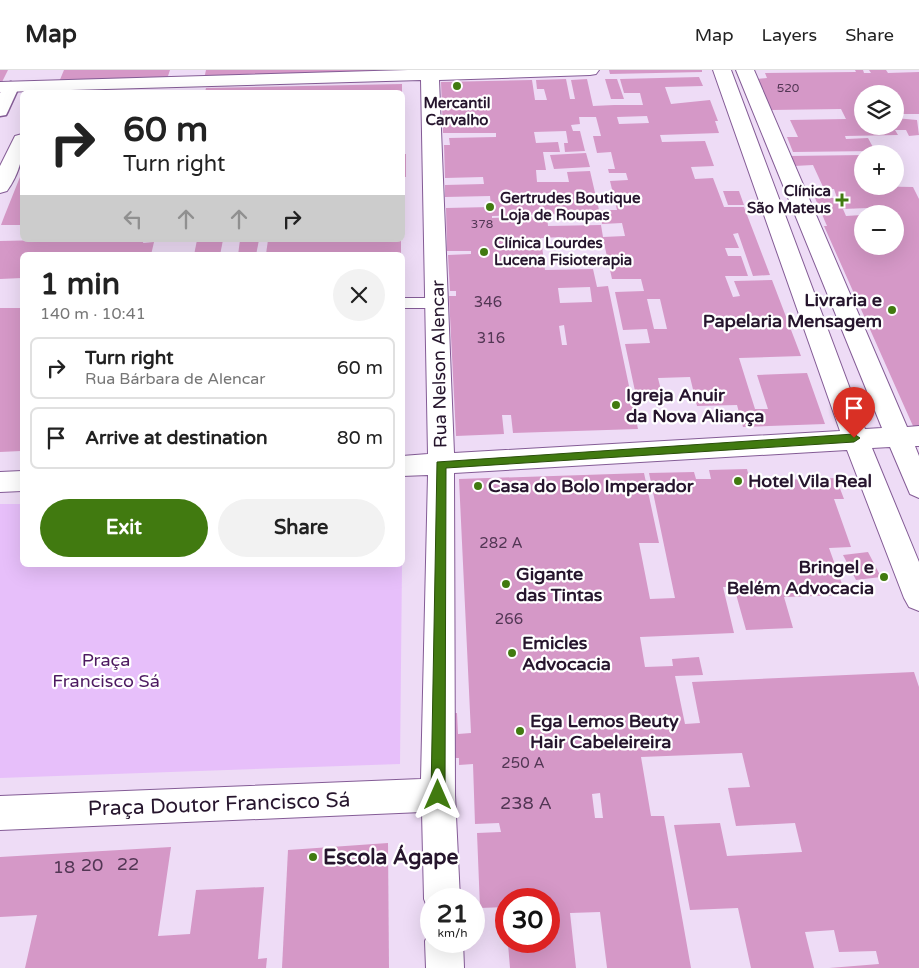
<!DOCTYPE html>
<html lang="en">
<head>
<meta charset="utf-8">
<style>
	:root { --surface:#fff; --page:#f2f2f2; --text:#222; --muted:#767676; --line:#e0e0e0; --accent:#417a10 }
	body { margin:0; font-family:"Varela Round",sans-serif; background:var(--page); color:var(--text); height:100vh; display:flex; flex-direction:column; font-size:19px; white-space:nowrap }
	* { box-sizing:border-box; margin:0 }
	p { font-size:16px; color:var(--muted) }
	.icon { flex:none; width:28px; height:28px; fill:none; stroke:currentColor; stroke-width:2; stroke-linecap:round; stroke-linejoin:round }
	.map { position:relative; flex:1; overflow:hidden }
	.side { position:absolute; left:20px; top:182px; width:385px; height:315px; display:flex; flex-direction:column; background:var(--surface); border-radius:8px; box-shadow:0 5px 20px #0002 }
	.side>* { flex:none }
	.guide { position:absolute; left:20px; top:20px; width:385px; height:152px; border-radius:8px; box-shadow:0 5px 20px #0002; background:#fff; color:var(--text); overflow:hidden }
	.tools { position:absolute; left:854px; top:15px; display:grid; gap:10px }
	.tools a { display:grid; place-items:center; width:50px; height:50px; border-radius:50%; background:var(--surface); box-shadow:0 5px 20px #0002; font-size:25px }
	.speed { position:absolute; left:420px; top:818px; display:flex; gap:10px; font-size:25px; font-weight:700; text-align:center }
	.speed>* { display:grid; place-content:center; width:65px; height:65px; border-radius:50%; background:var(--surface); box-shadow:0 5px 20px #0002; line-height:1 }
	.speed small { font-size:12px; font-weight:400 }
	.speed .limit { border:8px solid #d22; background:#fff; color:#111 }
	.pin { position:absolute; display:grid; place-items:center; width:42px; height:42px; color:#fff; margin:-51px -21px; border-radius:50% 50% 50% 0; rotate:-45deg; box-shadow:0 0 5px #0007 }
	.pin .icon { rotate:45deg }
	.me { position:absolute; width:55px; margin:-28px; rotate:0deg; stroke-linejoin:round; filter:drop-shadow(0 0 4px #0008) }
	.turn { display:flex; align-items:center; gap:18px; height:105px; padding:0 20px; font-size:22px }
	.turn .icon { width:65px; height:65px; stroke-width:2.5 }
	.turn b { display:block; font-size:35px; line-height:42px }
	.lanes { display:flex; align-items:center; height:48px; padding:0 20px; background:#0003; justify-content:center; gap:25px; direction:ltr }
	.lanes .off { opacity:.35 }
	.round { display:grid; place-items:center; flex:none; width:52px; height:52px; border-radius:26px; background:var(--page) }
	.head { display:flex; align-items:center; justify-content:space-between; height:85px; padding:0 20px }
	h1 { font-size:30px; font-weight:700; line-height:38px }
	.action { display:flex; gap:10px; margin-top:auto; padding:10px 20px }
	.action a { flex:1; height:58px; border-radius:30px; background:var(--accent); color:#fff; font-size:20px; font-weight:700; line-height:58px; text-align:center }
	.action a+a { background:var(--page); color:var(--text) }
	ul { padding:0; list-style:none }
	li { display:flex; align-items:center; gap:15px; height:62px; margin:0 10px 8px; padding:0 10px; border:2px solid var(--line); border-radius:8px }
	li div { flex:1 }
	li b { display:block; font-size:19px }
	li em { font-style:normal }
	header { display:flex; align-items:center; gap:30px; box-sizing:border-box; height:70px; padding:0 25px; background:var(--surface); border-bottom:1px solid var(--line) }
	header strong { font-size:24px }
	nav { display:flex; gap:28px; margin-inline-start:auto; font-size:18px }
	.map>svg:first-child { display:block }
	.green { fill:#e7bffa }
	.building { fill:#d598c7; fill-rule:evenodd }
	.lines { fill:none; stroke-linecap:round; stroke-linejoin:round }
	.service-casing { stroke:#845c96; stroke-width:2 }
	.pedestrian-casing { stroke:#845c96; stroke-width:3 }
	.minor-casing { stroke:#845c96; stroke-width:2 }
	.service { fill:#fff; fill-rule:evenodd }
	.pedestrian { fill:#fff; fill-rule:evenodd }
	.minor { fill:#fff; fill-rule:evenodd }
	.route { fill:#417a10; stroke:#2a4f0a }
	.poi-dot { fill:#417a10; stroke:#fff; stroke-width:2 }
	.labels { text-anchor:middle; stroke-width:4.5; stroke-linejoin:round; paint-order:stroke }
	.far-number-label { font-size:12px; fill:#523654 }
	.far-poi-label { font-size:15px; font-weight:bold; fill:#26152d; stroke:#fff; text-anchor:start }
	.number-label { font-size:15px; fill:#523654 }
	.poi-label { font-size:18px; font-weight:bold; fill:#26152d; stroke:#fff; text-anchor:start }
	.street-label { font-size:18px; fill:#26152d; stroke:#fff }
	.park-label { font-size:18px; fill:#4d1a61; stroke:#fff }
	.near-number-label { font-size:18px; fill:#523654 }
	.near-street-label { font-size:21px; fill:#26152d; stroke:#fff }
	.near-poi-label { font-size:21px; font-weight:bold; fill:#26152d; stroke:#fff; text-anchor:start }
</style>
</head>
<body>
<header>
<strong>Map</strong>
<nav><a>Map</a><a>Layers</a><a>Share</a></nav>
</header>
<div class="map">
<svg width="919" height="898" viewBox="0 0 919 898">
	<rect width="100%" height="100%" fill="#eedcf6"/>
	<path class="green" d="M0,434H22V495H402L400,694L0,708Z"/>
	<g class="building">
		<path d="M0,0H8L0,16Z"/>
		<path d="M64,0H170L167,9L59,12Z"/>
		<path d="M206,0H412L204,9Z"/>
		<path d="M609,0H702V2L610,4Z"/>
		<path d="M855,0H863L864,3H871L869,0H886L888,3L919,2V44H895V24H862L861,26L862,56H895V48L917,50L919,65L909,66L906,60H895L898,65L845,66L846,69L868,68L875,81L793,82L787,67H798L790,50L846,49L841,39L771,40L757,9L767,8L765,3L856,2Z"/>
		<path d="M699,7L703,16L665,17L671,34L710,30L718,51H715L719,63L660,65L662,72L705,71L714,96L691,97L695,109L713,108L724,137H744L770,205L753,206L738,163L733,164L739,178H725L728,186H741L748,206H725L733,227L740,226L734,211L772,210L801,286L739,288L755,339H768L757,305L807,303L825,354L743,357L737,335L697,336L690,307L658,308L661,320L635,321L625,274L650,273L647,259L623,260L615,222L644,221L641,209H612L604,173L564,176L563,167L541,168L545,200L593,199L597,217L608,216L638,359L513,363L511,345H502L504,364L456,366L449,226H456V221H450L448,185L471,184V181H447L446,138L491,137L490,126L445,127V115L484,114L483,107L445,108L444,75H450L449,68L496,67V63H443L441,12L532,10L535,30H547L544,19H537L536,10L566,9L570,29H575L571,10L587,9L593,36L614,35H643L640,23H624L620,9ZM647,46L649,53L619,54L617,47ZM579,47H596L601,66H593L597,83L611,82L615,99H608L609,103H626L628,110L610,111L617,140H599L590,101L567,102L569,112H537L536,100H546L543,82H560L558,72L536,73L534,62L566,61L568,73H564L565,82L585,81L580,61H573L571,55L580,54ZM600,143L602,154L622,153L625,166L603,167L601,155L548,156L547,146L492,148V146ZM590,217L592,232L560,233L558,218ZM647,229H660L667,259H654ZM564,255L567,275H562L559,256Z"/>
		<path d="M605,9H617L624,29H611Z"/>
		<path d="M402,14V22H205L206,18Z"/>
		<path d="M185,20V22H143V21Z"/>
		<path d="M586,83L590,97L554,99L550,85Z"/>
		<rect x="402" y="84" width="4" height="23"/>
		<path d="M862,85V116L913,117L919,129V356H913L824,156H827L815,128H837L834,119H824L813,95L794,96L789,86ZM868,138L871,144H895V176H862V145L846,146L843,139Z"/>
		<path d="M22,102V155H1L4,147Z"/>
		<path d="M723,121H739L744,135H728Z"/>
		<path d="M46,170H144L143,173L154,172L151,185H22V208L0,209V171Z"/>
		<path d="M197,170H223L220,185H194Z"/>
		<path d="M240,170H259L256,185H238Z"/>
		<path d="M268,170H401V185L266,184Z"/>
		<path d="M0,238H22L21,381L0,382Z"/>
		<path d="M747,399L750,411L836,408L844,429H834L851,477L829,478L846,525L784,527L793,558L746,560L734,517H723L734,563L640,567L645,597L673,596L672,589L699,587L703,605L675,606L685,654L700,653L692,612L914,602L919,617V898H829L879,894L876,881L839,882L834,860L805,862L814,898H751L738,838L690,840L674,755L720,753L727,786L802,782L795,753L736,756L728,718L750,717L742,683L641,687L651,746H664L691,898H607L600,842L570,843L576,898H510L508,874L549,871V829H506V837L480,838L477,763L501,762L499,753L475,754L473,694L459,695V688H441L440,644L457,643L458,664L471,663L459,409L644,403L659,473H639L650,529L675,528L649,403L694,402L696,409H711L709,400ZM600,723L603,748H595L592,724Z"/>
		<path d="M868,482L881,507L856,510L843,485Z"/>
		<path d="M388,773L389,898H282L288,780Z"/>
		<path d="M171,777L158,866L190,864L196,820L264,817L258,889L267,888L266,898H25L37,845L0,847V787Z"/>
	</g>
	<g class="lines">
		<defs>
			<path id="service" d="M402,228H437L444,233L437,238H402Z"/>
			<path id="pedestrian" d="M11,12L19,17L8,41L6,45L0,46V23L5,14Z"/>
			<g id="minor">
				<path d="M408,0H599L596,4L590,5L439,10L454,383L840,361L713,0H731L865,359L882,358L736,0H754L907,357L919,356V376H915L919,386V428L910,424L890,377L872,378L919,492V541L909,537L904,528L847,380L454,403L455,725L460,829H431V843L429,842L424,829L422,742L0,760V726L421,709L428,405L402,406V386L428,384L421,10L0,22V12Z"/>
				<path d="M22,64C25,84 19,104 7,121L0,123V96L15,66Z"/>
				<path d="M22,401V421L0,422V402Z"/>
				<path d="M431,858V871H463L464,898H426L425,871Z"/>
			</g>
		</defs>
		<use href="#service" class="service-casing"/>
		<use href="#pedestrian" class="pedestrian-casing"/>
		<use href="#minor" class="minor-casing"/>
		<use href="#service" class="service"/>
		<use href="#pedestrian" class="pedestrian"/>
		<use href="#minor" class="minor"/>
	</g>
	<path class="route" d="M854,364L860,368L854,372L446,398L445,725L443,730L438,732L433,730L431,725L437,392Z"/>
	<g class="poi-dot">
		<circle cx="457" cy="16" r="5"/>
		<path d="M839.5 122.5h5v5h5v5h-5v5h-5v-5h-5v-5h5z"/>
		<circle cx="490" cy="137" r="5"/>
		<circle cx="484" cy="182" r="5"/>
		<circle cx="892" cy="240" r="5"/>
		<circle cx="616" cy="335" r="5"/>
		<circle cx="738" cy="411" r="5"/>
		<circle cx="478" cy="416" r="5"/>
		<circle cx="884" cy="507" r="5"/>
		<circle cx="506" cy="514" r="5"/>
		<circle cx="512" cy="583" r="5"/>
		<circle cx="520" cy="661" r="5"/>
		<circle cx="313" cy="787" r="5"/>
	</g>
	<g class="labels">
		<g class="far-number-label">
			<text x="788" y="22">520</text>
			<text x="482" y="158">378</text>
		</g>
		<g class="far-poi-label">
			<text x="457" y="38" text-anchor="middle">Mercantil<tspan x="457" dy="17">Carvalho</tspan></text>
			<text x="831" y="126" text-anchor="end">Clínica<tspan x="831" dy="17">São Mateus</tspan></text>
			<text x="500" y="133">Gertrudes Boutique<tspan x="500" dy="17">Loja de Roupas</tspan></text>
			<text x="494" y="178">Clínica Lourdes<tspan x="494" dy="17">Lucena Fisioterapia</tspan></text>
		</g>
		<g class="number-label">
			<text x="488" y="237">346</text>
			<text x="491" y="273">316</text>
			<text x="501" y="478">282 A</text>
			<text x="509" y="554">266</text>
			<text x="523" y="698">250 A</text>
		</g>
		<g class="poi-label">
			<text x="882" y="236" text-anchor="end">Livraria e<tspan x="882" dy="21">Papelaria Mensagem</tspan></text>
			<text x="626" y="331">Igreja Anuir<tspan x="626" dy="21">da Nova Aliança</tspan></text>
			<text x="748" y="417">Hotel Vila Real</text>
			<text x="488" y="422">Casa do Bolo Imperador</text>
			<text x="874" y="503" text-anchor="end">Bringel e<tspan x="874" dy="21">Belém Advocacia</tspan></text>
			<text x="516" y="510">Gigante<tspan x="516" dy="21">das Tintas</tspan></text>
			<text x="522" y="579">Emicles<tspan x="522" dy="21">Advocacia</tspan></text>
			<text x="530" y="657">Ega Lemos Beuty<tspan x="530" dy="21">Hair Cabeleireira</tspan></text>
		</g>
		<g class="street-label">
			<text transform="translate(439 294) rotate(-91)" y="6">Rua Nelson Alencar</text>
		</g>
		<g class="park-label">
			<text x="106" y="596">Praça<tspan x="106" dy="21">Francisco Sá</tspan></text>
		</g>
		<g class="near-number-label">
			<text x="526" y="739">238 A</text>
			<text x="128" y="800">22</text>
			<text x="92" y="801">20</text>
			<text x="64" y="803">18</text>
		</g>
		<g class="near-street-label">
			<text transform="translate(219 734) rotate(-2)" y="7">Praça Doutor Francisco Sá</text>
		</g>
		<g class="near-poi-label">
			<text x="323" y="794">Escola Ágape</text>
		</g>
	</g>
</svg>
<div class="tools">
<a><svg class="icon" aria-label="layers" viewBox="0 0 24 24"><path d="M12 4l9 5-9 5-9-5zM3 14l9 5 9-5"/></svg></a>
<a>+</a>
<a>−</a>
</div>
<div class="speed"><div>21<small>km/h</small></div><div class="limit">30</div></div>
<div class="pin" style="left:854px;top:368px;background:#d93025"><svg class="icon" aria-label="arrive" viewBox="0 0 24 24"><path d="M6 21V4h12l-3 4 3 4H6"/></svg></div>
<svg class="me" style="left:438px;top:725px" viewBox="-20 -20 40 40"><path d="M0-17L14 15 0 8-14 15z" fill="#417a10" stroke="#fff" stroke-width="4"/></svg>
<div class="guide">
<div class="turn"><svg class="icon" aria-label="right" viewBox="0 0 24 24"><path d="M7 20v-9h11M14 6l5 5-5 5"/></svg><div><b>60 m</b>Turn right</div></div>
<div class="lanes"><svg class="icon off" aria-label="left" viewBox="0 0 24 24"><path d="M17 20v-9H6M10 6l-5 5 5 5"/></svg><svg class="icon off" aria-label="ahead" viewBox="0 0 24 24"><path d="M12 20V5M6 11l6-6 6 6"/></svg><svg class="icon off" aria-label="ahead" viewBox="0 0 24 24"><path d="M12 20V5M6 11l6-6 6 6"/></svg><svg class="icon" aria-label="right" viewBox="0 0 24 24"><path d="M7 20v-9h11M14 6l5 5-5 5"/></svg></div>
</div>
<section class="side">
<div class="head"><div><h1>1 min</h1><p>140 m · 10:41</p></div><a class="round"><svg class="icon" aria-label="close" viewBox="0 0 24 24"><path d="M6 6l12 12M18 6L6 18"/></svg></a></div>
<ul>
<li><svg class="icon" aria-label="right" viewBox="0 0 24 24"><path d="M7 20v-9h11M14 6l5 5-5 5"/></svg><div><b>Turn right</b><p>Rua Bárbara de Alencar</p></div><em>60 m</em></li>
<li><svg class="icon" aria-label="arrive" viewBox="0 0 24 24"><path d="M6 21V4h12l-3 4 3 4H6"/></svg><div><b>Arrive at destination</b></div><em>80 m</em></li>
</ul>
<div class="action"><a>Exit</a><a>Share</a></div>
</section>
</div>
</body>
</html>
